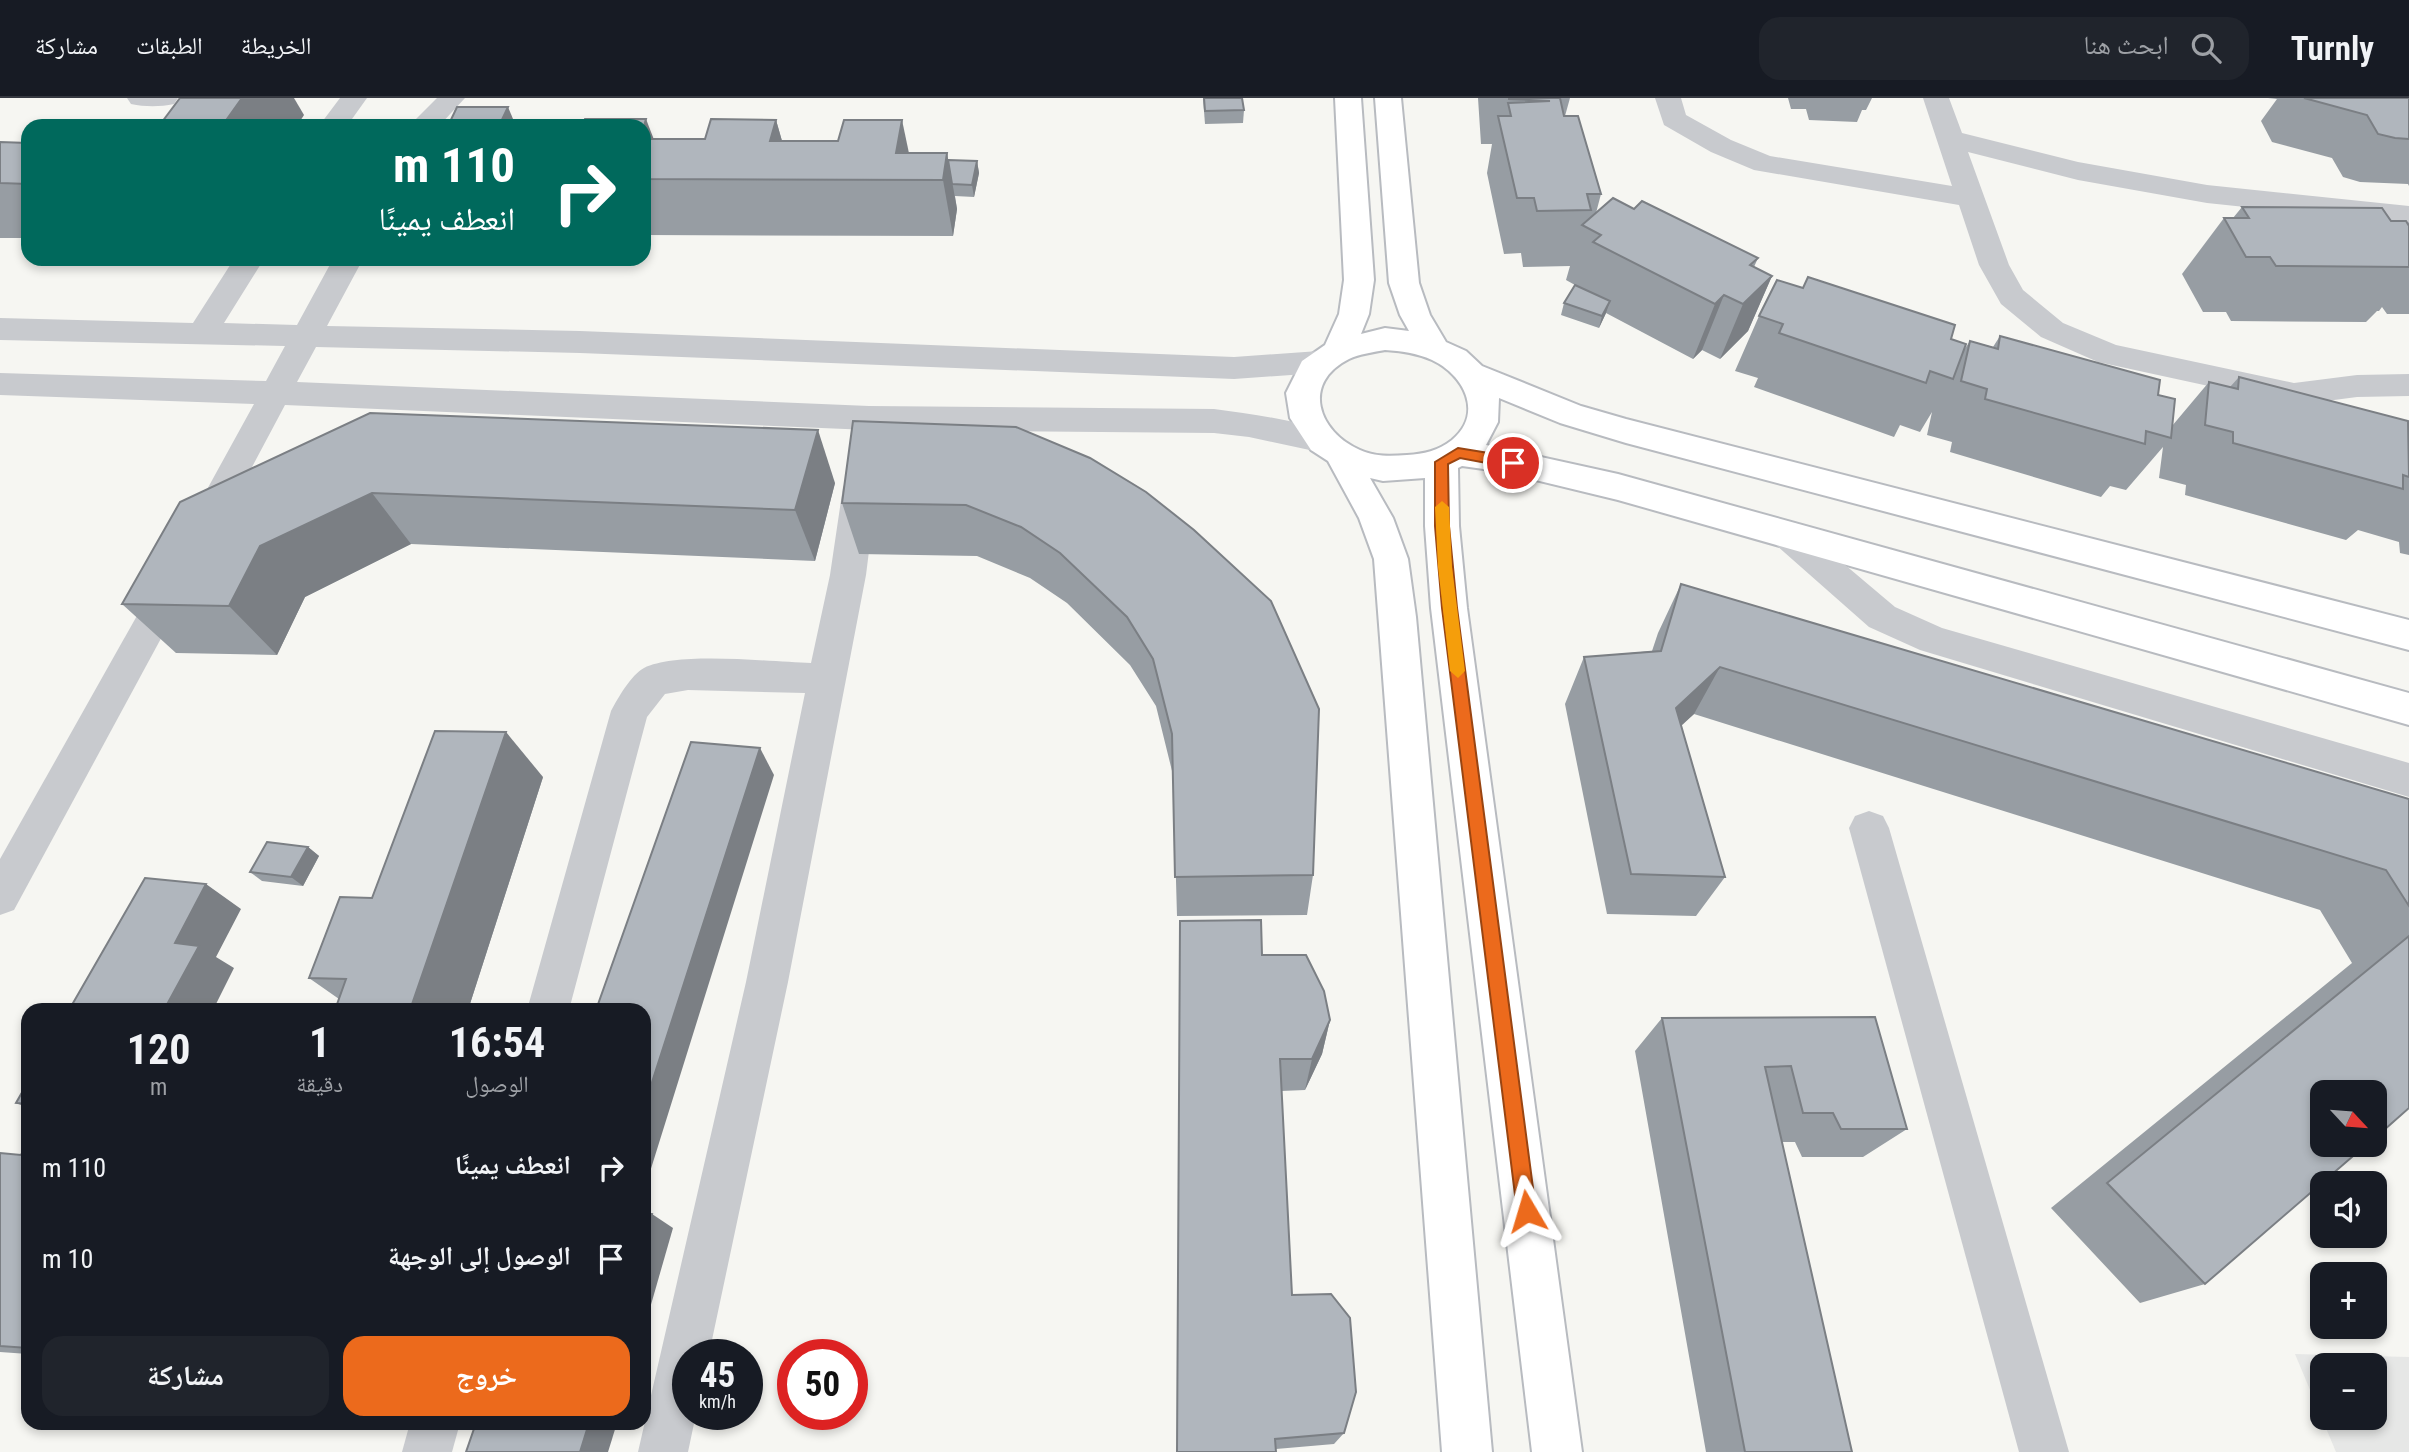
<!DOCTYPE html>
<html lang="ar">
<head>
<meta charset="utf-8">
<style>
	:root { --surface:#171b24; --page:#20242c; --text:#f1f3f6; --muted:#9ea1a6; --line:#363941; --accent:#ec6a1c }
	body { margin:0; font-family:"Roboto Condensed","Noto Naskh Arabic",sans-serif; background:var(--page); color:var(--text); direction:rtl; height:100vh; display:flex; flex-direction:column; font-size:26px; white-space:nowrap }
	* { box-sizing:border-box; margin:0 }
	p { font-size:23px; color:var(--muted) }
	.icon { flex:none; width:38px; height:38px; fill:none; stroke:currentColor; stroke-width:2; stroke-linecap:round; stroke-linejoin:round }
	.map { position:relative; flex:1; overflow:hidden; direction:ltr }
	.sheet { position:absolute; left:21px; top:905px; width:630px; height:427px; display:flex; flex-direction:column; background:var(--surface); border-radius:21px; box-shadow:0 4px 10px #0003; direction:rtl }
	.sheet>* { flex:none }
	.banner { position:absolute; left:21px; top:21px; width:630px; height:147px; border-radius:21px; box-shadow:0 4px 10px #0003; direction:rtl; background:#00695c; color:#fff; overflow:hidden }
	.needle { width:46px; rotate:116deg }
	.fabs { position:absolute; left:2310px; top:982px; display:grid; gap:14px }
	.fabs a { display:grid; place-items:center; width:77px; height:77px; border-radius:14px; background:var(--surface); box-shadow:0 4px 10px #0003; font-size:35px }
	.speed { position:absolute; left:672px; top:1241px; display:flex; gap:14px; font-size:35px; font-weight:700; text-align:center }
	.speed>* { display:grid; place-content:center; width:91px; height:91px; border-radius:50%; background:var(--surface); box-shadow:0 4px 10px #0003; line-height:1 }
	.speed small { font-size:18px; font-weight:400 }
	.speed .limit { border:10px solid #d22; background:#fff; color:#111 }
	.pin { position:absolute; display:grid; place-items:center; width:60px; height:60px; color:#fff; margin:-30px; border:4px solid #fff; border-radius:50%; box-shadow:0 2px 7px #0007 }
	.me { position:absolute; width:77px; margin:-38px; rotate:353deg; stroke-linejoin:round; filter:drop-shadow(0 0 5px #0008) }
	.turn { display:flex; align-items:center; gap:24px; height:147px; padding:0 21px; font-size:32px }
	.turn .icon { width:91px; height:91px; stroke-width:2.5 }
	.turn b { display:block; font-size:49px; line-height:60px }
	.eta { display:flex; justify-content:space-evenly; align-items:center; height:119px; text-align:center }
	.eta b { font-size:42px; font-weight:700; line-height:49px }
	.primary-button { display:flex; gap:14px; margin-top:auto; padding:14px 21px }
	.primary-button a { flex:1; height:80px; border-radius:21px; background:var(--accent); color:#fff; font-size:28px; font-weight:700; line-height:80px; text-align:center }
	.primary-button a+a { background:var(--page); color:var(--text) }
	ul { padding:0; list-style:none }
	li { display:flex; align-items:center; gap:21px; height:91px; padding:0 21px }
	li div { flex:1 }
	li b { display:block; font-size:26px }
	li em { font-style:normal }
	header { display:flex; align-items:center; gap:42px; box-sizing:border-box; height:98px; padding:0 35px; background:var(--surface); border-bottom:2px solid var(--line) }
	header strong { font-size:33px }
	nav { display:flex; gap:38px; margin-inline-start:auto; font-size:24px }
	.search { width:490px; height:63px; background:var(--page); display:flex; align-items:center; gap:18px; box-sizing:border-box; padding:0 24px; border-radius:21px; color:var(--muted); font-size:26px }
	.map>svg:first-child { display:block }
	.built { fill:#e6e7e6; fill-rule:evenodd }
	.lines { fill:none; stroke-linecap:round; stroke-linejoin:round }
	.major-casing { stroke:#b8bbc0; stroke-width:4 }
	.minor { fill:#c8cace; fill-rule:evenodd }
	.major { fill:#fff; fill-rule:evenodd }
	.wall { fill:#979da3 }
	.shaded-wall { fill:#7b7f84 }
	.building { fill:#b0b6bd; stroke:#7b7f84; stroke-width:2 }
	.route { fill:#ec6a1c; stroke:#994512; stroke-width:2 }
	.slow { fill:#f59e0b }
</style>
</head>
<body>
<header>
<strong>Turnly</strong>
<div class="search"><svg class="icon" aria-label="search" viewBox="0 0 24 24"><circle cx="10" cy="10" r="6"/><path d="M15 15l6 6"/></svg>ابحث هنا</div>
<nav><a>الخريطة</a><a>الطبقات</a><a>مشاركة</a></nav>
</header>
<div class="map">
<svg width="2409" height="1354" viewBox="0 0 2409 1354">
	<rect width="100%" height="100%" fill="#f6f6f2"/>
	<path class="built" d="M2295,1256L2409,1259V1354H2336ZM2375,1267V1320H2322V1267Z"/>
	<g class="lines">
		<defs>
			<path id="major" d="M1335,0H1361L1374,182L1369,216L1361,236L1385,230L1409,233L1400,217L1389,185L1375,0H1401L1419,185L1430,217L1446,244L1466,253L1482,268L1581,308L1626,321L2409,522V552L1626,345L1560,325L1499,300L1498,324L1486,347L1618,376L2409,595V627L1618,402L1498,373L1462,368L1458,370L1459,428L1467,510L1582,1354H1532L1431,510L1425,428V380L1383,383L1370,380L1393,420L1408,461L1416,519L1492,1354H1442L1374,461L1359,420L1328,363L1311,352L1290,320L1286,295L1302,263L1325,247L1339,216L1344,182ZM1385,252C1401,253 1417,255 1432,262C1464,277 1484,315 1452,342C1438,353 1424,356 1407,357C1391,358 1375,359 1360,352C1318,334 1301,285 1349,261C1359,256 1374,254 1385,252Z"/>
		</defs>
		<use href="#major" class="major-casing"/>
		<g class="minor">
			<path d="M127,0H178L174,6C160,9 145,9 131,6Z"/>
			<path d="M340,0H367L347,28H319Z"/>
			<path d="M437,0H465L439,28H409Z"/>
			<path d="M1655,0H1681L1686,17L1731,42L1770,58L1952,88L1923,0H1949L1962,35L2078,64L2207,87L2409,108V126L2207,105L2078,82L1968,54L2009,167L2023,192L2063,225L2116,247L2294,285L2357,277L2409,276V298L2357,299L2296,307L2098,264L2041,239L2001,206L1979,167L1959,107L1754,72L1711,54L1664,27Z"/>
			<path d="M234,161H264L224,225L297,227L333,161H363L327,228L580,233L1234,259L1319,253L1330,256L1335,264L1330,272L1319,275L1234,281L580,255L316,249L297,284L869,308L1214,311C1253,316 1293,322 1331,334L1335,342L1331,350L1319,354L1249,339L1214,335L869,332L285,307L217,435L205,439L193,435L188,426L254,306L0,297V275L266,283L285,248L0,242V220L193,225Z"/>
			<path d="M860,376L872,380L877,389L866,477L788,884L709,1256H688V1316H696L688,1354H638L746,884L805,595L688,592L665,596L647,619L569,912H527L611,613C618,600 631,577 644,570C678,553 770,564 811,565L830,477L843,389L848,380Z"/>
			<path d="M1787,424L1799,428L1895,509L1942,530L2409,665V699L1920,552L1869,529L1775,446L1770,437L1775,428Z"/>
			<path d="M173,471L185,475L191,485L14,812L0,817V761L161,475Z"/>
			<path d="M1869,713L1883,718L1889,730L2069,1354H2019L1849,730L1855,718Z"/>
			<path d="M410,1325H460L452,1354H402Z"/>
		</g>
		<use href="#major" class="major"/>
	</g>
	<g class="wall">
		<path d="M1203,0L1244,12L1243,25L1205,26Z"/>
		<path d="M1478,0H1570L1565,18L1601,96L1596,115L1634,111L1758,160L1754,169L1772,178L1748,233L1720,261L1702,252L1693,261L1606,215L1599,230L1561,217L1564,205L1575,187L1566,182L1570,168L1523,169L1521,155L1504,156L1487,75L1492,46H1481Z"/>
		<path d="M1788,0H1872L1866,12H1862L1857,24L1809,22L1806,11H1791Z"/>
		<path d="M2268,0H2409V88L2408,86L2360,84L2343,79L2332,60L2272,44L2261,23L2277,1Z"/>
		<path d="M776,22L782,43L909,55H947L948,62L977,63L979,75L974,99L955,98L957,111L953,138L644,137V28L654,41H705Z"/>
		<path d="M0,44L28,45V140H0Z"/>
		<path d="M2242,109L2391,123L2407,126L2409,124V216H2387L2382,209L2379,213H2377L2366,224L2231,223L2226,214H2203L2182,176L2224,120H2233Z"/>
		<path d="M1759,218L1951,241L1964,252L1970,243L1993,249L2000,238L2158,297L2172,328L2209,284L2230,289L2239,279L2409,339V457L2400,455L2399,444L2358,432L2346,442L2185,397L2186,387L2159,380L2163,349L2126,392L2110,388L2101,399L1950,354L1952,344L1927,337L1932,314L1920,334L1900,327L1894,339L1754,289L1758,280L1735,273Z"/>
		<path d="M370,315L835,385L815,463L411,446L305,499L277,557L176,555L122,506Z"/>
		<path d="M1016,329L1313,777L1307,817L1177,818L1173,677L1156,608L1130,567L1067,505L1030,480L977,458L859,456L842,405Z"/>
		<path d="M1681,486L2409,701V1010L2205,1186L2140,1205L2051,1110L2352,865L2320,812L1694,616L1681,627L1725,779L1696,818L1607,816L1565,606L1584,559L1652,553L1658,535Z"/>
		<path d="M543,679L468,912H335L339,901L309,880L372,800Z"/>
		<path d="M308,749L319,758L303,788L262,783L250,774Z"/>
		<path d="M1262,857L1330,922L1322,956L1305,992L1281,993L1292,1197L1344,1335L1334,1346L1276,1351L1177,1354Z"/>
		<path d="M1875,919L1907,1031L1863,1059H1802L1795,1044H1782L1852,1354H1706L1635,953L1662,920Z"/>
		<path d="M28,984V1010L16,1005Z"/>
		<path d="M28,1044V1256L0,1254V1055L21,1057Z"/>
	</g>
	<g class="shaded-wall">
		<path d="M242,0H294L304,17L297,28H222Z"/>
		<path d="M508,9L516,28H499Z"/>
		<path d="M646,21L668,78L644,55V28Z"/>
		<path d="M776,22L792,78L770,43Z"/>
		<path d="M902,22L914,79L896,55Z"/>
		<path d="M947,55L957,111L953,138L943,82Z"/>
		<path d="M977,63L979,75L974,99L972,87Z"/>
		<path d="M1772,178L1748,233L1720,261L1743,206Z"/>
		<path d="M1724,197L1702,252L1693,261L1715,206Z"/>
		<path d="M1610,203L1606,215L1599,230L1602,218Z"/>
		<path d="M818,332L835,385L815,463L795,412Z"/>
		<path d="M372,395L411,446L305,499L277,557L229,508L260,448Z"/>
		<path d="M1720,569L1694,616L1652,655L1676,610Z"/>
		<path d="M506,634L543,679L468,912H410Z"/>
		<path d="M760,650L774,677L649,1077L644,1073V1009Z"/>
		<path d="M308,749L319,758L303,788L291,779Z"/>
		<path d="M206,786L241,811L216,859L234,870L213,912H164L175,845Z"/>
		<path d="M1330,922L1322,956L1305,992L1312,961Z"/>
		<path d="M652,1116L673,1130L644,1231V1141Z"/>
		<path d="M589,1325H617L608,1354H580Z"/>
	</g>
	<g class="building">
		<path d="M180,0H242L222,28H159Z"/>
		<path d="M1204,0H1242L1244,12L1205,13Z"/>
		<path d="M1509,0H1560L1564,18H1578L1601,96H1587L1591,112L1537,113L1534,100H1517L1498,18H1511L1508,5L1550,3L1509,1Z"/>
		<path d="M2304,0H2409V41L2395,40L2378,36L2367,17Z"/>
		<path d="M457,9H508L499,28H448Z"/>
		<path d="M585,21H646L644,28H582Z"/>
		<path d="M711,21L776,22L770,43H838L844,22H902L896,55H947L943,82L644,81V41H705Z"/>
		<path d="M0,44L28,45V86L0,85Z"/>
		<path d="M948,62L977,63L972,87L952,86Z"/>
		<path d="M1613,100L1634,111L1642,103L1758,160L1750,167L1772,178L1743,206L1724,197L1715,206L1593,144L1601,137L1582,127Z"/>
		<path d="M2242,109L2382,110L2391,123H2406L2409,128V169L2276,168L2270,159H2246L2224,120H2249Z"/>
		<path d="M1808,179L1955,227L1951,241L1966,246L1953,281L1930,273L1926,285L1779,235L1783,226L1759,218L1777,182L1803,190Z"/>
		<path d="M1575,187L1610,203L1602,218L1564,205Z"/>
		<path d="M2000,238L2160,282L2158,297L2175,301L2171,340L2146,333L2145,346L1985,301L1987,291L1961,283L1970,243L1998,251Z"/>
		<path d="M2239,279L2408,323L2409,379L2403,377V391L2233,345V334L2205,327L2209,284L2238,291Z"/>
		<path d="M370,315L818,332L795,412L372,395L260,448L229,508L122,506L180,404Z"/>
		<path d="M853,323L1016,329L1090,360L1146,394L1194,432L1271,503L1319,611L1313,777L1175,779L1172,636L1153,561L1127,519L1060,455L1021,429L966,407L842,405Z"/>
		<path d="M1681,486L2409,701V808L2386,772L1720,569L1676,610L1725,779L1631,776L1584,559L1661,553Z"/>
		<path d="M435,633L506,634L410,912H335L346,881L309,880L340,799L372,800Z"/>
		<path d="M691,644L760,650L644,1009V912H596Z"/>
		<path d="M267,744L308,749L291,779L250,774Z"/>
		<path d="M145,780L206,786L175,845L199,848L164,912H69Z"/>
		<path d="M1261,822L1262,857H1306L1324,893L1330,922L1312,961H1280L1292,1197L1331,1196L1350,1220L1356,1294L1344,1335L1275,1341L1276,1354H1177L1180,823Z"/>
		<path d="M2409,838V1010L2375,1040V994H2322V1046H2367L2205,1186L2107,1085Z"/>
		<path d="M1875,919L1907,1031H1841L1833,1015H1803L1791,968L1765,969L1852,1354H1745L1662,920Z"/>
		<path d="M28,984V1006L16,1005Z"/>
		<path d="M28,1044V1250L0,1248V1055L21,1057Z"/>
		<path d="M644,1115L652,1116L644,1141Z"/>
		<path d="M476,1325H589L580,1354H466Z"/>
	</g>
	<path class="route" d="M1458,350L1513,359L1519,365L1513,370L1460,360L1448,366L1449,428L1457,510L1536,1113L1534,1120L1527,1123L1520,1120L1517,1113L1442,510L1435,428V364Z"/>
	<path class="slow" d="M1442,403L1449,409L1452,469L1465,573L1458,580L1450,573L1438,469L1435,409Z"/>
</svg>
<div class="fabs">
<a><svg class="needle" viewBox="-14 -14 28 28"><path d="M0-13l5 13h-10z" fill="#e53935"/><path d="M0 13l5-13h-10z" fill="#9ea1a6"/></svg></a>
<a><svg class="icon" aria-label="sound" viewBox="0 0 24 24"><path d="M4 9h4l5-4v14l-5-4H4zM17 9q2 3 0 6"/></svg></a>
<a>+</a>
<a>−</a>
</div>
<div class="speed"><div>45<small>km/h</small></div><div class="limit">50</div></div>
<div class="pin" style="left:1513px;top:365px;background:#d93025"><svg class="icon" aria-label="arrive" viewBox="0 0 24 24"><path d="M6 21V4h12l-3 4 3 4H6"/></svg></div>
<svg class="me" style="left:1527px;top:1113px" viewBox="-20 -20 40 40"><path d="M0-17L14 15 0 8-14 15z" fill="#ec6a1c" stroke="#fff" stroke-width="4"/></svg>
<div class="banner">
<div class="turn"><svg class="icon" aria-label="right" viewBox="0 0 24 24"><path d="M7 20v-9h11M14 6l5 5-5 5"/></svg><div><b>110 m</b>انعطف يمينًا</div></div>
</div>
<section class="sheet">
<div class="eta">
<div><b>16:54</b><p>الوصول</p></div>
<div><b>1</b><p>دقيقة</p></div>
<div><b>120</b><p>m</p></div>
</div>
<ul>
<li><svg class="icon" aria-label="right" viewBox="0 0 24 24"><path d="M7 20v-9h11M14 6l5 5-5 5"/></svg><div><b>انعطف يمينًا</b></div><em>110 m</em></li>
<li><svg class="icon" aria-label="arrive" viewBox="0 0 24 24"><path d="M6 21V4h12l-3 4 3 4H6"/></svg><div><b>الوصول إلى الوجهة</b></div><em>10 m</em></li>
</ul>
<div class="primary-button"><a>خروج</a><a>مشاركة</a></div>
</section>
</div>
</body>
</html>
